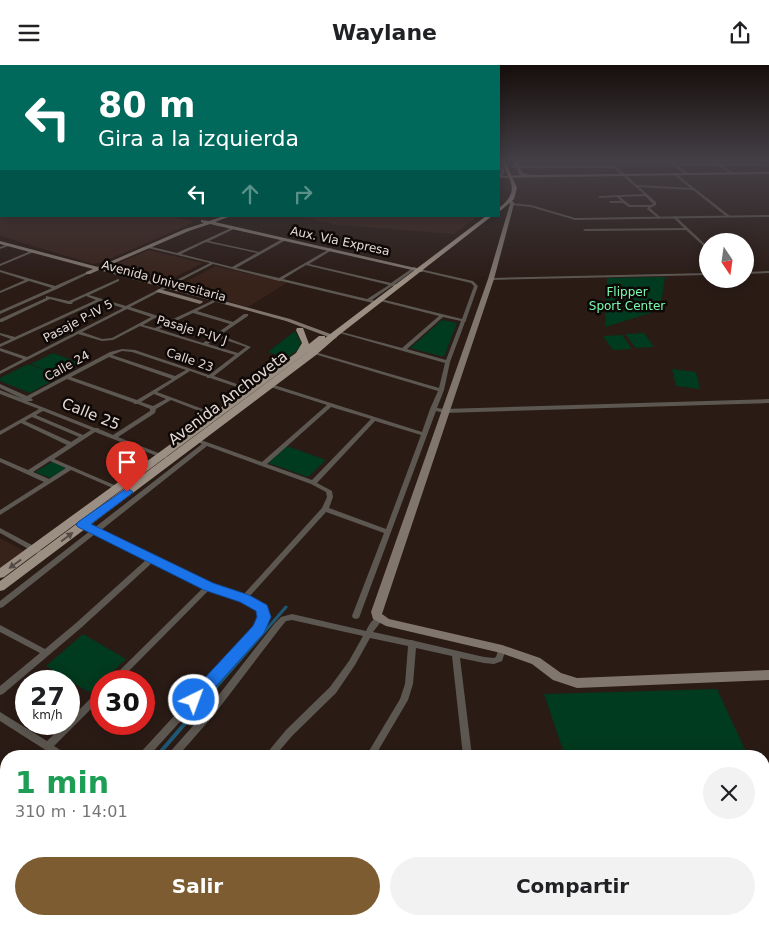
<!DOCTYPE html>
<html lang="es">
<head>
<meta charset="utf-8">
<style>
	:root { --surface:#fff; --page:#f2f2f2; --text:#202124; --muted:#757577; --accent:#7e5c31 }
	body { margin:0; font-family:"DejaVu Sans",sans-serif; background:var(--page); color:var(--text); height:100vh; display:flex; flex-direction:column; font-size:19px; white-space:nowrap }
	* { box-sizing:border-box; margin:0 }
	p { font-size:16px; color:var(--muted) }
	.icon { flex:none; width:28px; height:28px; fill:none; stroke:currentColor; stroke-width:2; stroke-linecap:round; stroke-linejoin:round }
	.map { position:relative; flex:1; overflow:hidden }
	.side { position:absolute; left:0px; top:685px; width:770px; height:175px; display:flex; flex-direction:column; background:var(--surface); border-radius:20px 20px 0 0; box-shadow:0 2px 12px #0003 }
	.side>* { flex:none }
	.top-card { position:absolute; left:0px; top:0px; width:500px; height:152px; box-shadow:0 2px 12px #0003; background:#00695c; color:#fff; overflow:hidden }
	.needle { width:32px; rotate:167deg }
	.buttons { position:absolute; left:699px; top:168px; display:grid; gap:10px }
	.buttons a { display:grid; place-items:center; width:55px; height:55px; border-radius:50%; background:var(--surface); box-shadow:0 2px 12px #0003; font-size:25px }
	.speed { position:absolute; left:15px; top:605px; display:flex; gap:10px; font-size:25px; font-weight:700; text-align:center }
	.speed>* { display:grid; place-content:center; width:65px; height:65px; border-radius:50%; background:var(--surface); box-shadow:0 2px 12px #0003; line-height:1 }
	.speed small { font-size:12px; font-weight:400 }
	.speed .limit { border:8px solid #d22; background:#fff; color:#111 }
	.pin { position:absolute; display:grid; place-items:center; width:42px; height:42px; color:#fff; margin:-51px -21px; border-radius:50% 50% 50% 0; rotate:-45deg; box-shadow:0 0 5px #0007 }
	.pin .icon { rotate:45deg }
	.me { position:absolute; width:55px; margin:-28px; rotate:42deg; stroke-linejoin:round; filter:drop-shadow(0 0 4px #0008) }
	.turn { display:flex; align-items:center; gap:18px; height:105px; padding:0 15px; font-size:22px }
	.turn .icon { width:65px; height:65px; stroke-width:2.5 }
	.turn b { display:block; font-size:35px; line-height:42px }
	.lanes { display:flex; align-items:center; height:48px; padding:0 15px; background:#0003; justify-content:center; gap:25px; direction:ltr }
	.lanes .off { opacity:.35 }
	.round { display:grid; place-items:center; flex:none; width:52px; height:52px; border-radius:26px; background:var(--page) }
	.summary { display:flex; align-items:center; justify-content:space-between; height:85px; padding:0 15px }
	h1 { font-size:30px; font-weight:700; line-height:38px; color:#1e9e55 }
	.button { display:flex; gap:10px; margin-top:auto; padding:10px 15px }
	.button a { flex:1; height:58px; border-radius:30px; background:var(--accent); color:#fff; font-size:20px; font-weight:700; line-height:58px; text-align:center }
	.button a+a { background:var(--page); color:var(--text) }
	header { display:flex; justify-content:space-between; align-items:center; height:65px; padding:0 15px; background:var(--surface); font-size:22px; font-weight:700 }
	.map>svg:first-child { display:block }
	.built { fill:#38231b }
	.green { fill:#003a1f }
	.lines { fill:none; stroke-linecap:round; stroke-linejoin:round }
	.stream-far1 { stroke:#1e5875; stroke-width:3 }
	.stream { stroke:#1e5875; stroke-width:4 }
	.minor { fill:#5d5751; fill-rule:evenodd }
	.tertiary { fill:#5d5751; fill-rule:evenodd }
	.secondary { fill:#80766d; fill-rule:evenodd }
	.primary { fill:#9b8e83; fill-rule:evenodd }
	.oneway { fill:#544b44 }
	.route { fill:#1a73e8; stroke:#114b97 }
	.labels { text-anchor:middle; stroke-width:5; stroke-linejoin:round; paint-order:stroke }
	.far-street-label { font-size:12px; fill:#e6dbd7; stroke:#0e0806 }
	.far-park-label { font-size:12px; fill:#79fdb3; stroke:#0e0806 }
	.street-label { font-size:15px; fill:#e6dbd7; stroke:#0e0806 }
</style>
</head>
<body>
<header><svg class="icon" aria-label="menu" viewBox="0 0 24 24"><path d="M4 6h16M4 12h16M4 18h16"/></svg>Waylane<svg class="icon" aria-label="share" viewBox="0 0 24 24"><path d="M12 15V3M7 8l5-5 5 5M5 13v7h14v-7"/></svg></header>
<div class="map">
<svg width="769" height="860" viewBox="0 0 769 860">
	<rect width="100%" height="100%" fill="#2a1b15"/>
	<g class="built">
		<path d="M0,113L1,151H170L192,156V158L103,197L93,199L0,171Z"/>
		<path d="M295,151H478L454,169L339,160Z"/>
		<path d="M148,185L203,198L161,219L108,203Z"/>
		<path d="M216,201L287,218L248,242L177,221Z"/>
		<path d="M0,473L24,486L0,504Z"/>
	</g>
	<g class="green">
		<path d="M665,212L660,245L605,262L607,213Z"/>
		<path d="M442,255L457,258L444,292L410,283Z"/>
		<path d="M295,266L301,278L298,285L286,293L268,287Z"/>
		<path d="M644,268L654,282L636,283L625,269Z"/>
		<path d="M622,270L632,284L613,285L603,271Z"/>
		<path d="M53,288L80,298L58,310L31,299Z"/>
		<path d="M28,299L61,311L30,328L0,316V313Z"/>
		<path d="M672,304L696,307L700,324L676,321Z"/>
		<path d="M287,381L326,395L308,412L268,398Z"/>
		<path d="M52,397L67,403L50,413L35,407Z"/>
		<path d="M83,569L126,594L90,628L46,601Z"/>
		<path d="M717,624L748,691H565L544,629Z"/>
		<path d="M764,725L769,736V860H622L620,854H764Z"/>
	</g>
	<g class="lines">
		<path class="stream-far1" d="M193,649L286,542"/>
		<g class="stream">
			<path d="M157,691L194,648"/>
			<path d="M11,860L17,854"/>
		</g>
		<g class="minor">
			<path d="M607,96H610L637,120L690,123L673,109L675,108L730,151L727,152L693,125L639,122L656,137V140L650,143L660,152V154H659L647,144L648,142H629L623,138H609L610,136H621L617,132L600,133L598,132L600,131L644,129L614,103H512L511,102L512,101H612ZM645,131L653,139L651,140H630L620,132Z"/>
			<path d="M669,96H672L676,99H716L717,98L719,99H765L766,100L765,101H722L733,107L732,109L718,101H678L688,108L687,110L673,101Z"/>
			<path d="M675,151L708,182V185L686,165L585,166L583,165L585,164L684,163L673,152Z"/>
			<path d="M233,162H234V164L209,176L259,187L284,173H286V175L236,203L279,213L331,183H332V185L309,199L391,218L414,202L417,203L395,219L400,220V222L392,221L372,235L378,237L379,238L377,239L281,216H279L213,199L130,242L171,255L216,234L218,235L217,236L197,246L233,257L244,249H248V251L220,270L251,282L214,311L254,325L253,326H249L210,313H207V312L190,306L157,327L216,349L217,350L216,351H212L171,335L156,344L155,348L118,372L166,391L167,392L166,393H162L95,367L54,394L119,422L120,423L119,424H115L71,405L0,450V445L44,417L0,397V393L28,405L67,380L21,358L0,370V366L39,344L0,329V325L23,334L0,323V319L27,331L110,287L122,284L135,285L209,310L235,290L140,261L113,275L102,276L78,269L0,309V306L23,294L0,286V283L27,292L123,243L100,236L0,282V279L11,274L0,270V268L15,272L96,235L86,231L73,237L72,239H68L50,234L2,257H0V254L46,233V231L69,236L118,214H119V216L89,230L126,241L210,198L148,183V181L177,188ZM206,177L257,188L232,202L181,189ZM306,200L389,220L367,234L283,214ZM127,244L151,252L112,273L102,274L82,267ZM193,248L230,259L203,278L159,264ZM155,253L168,257L155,263L143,260ZM217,272L246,282L238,288L208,279ZM122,286L132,287L186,305L175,311L112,290ZM109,292L172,314L137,335L71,312ZM67,314L134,338V339H138L150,344V346L113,370L99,364L98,363H95L27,336H32L33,335L31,333ZM154,329L166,334L153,341L141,337ZM43,346L91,365L83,370L36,350ZM32,352L79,372L71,377L25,356ZM50,396L66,403L49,414L33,407Z"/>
			<path d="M8,179L11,180L0,184V182Z"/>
			<path d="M33,185L36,186L0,201V199Z"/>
			<path d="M420,204L473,216L478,221L466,255V256L465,257L450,297L444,325L437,343L444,344L769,334V338L444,348L436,346L359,553L356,554L353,553L352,551L384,468L326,447L249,532L265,541C269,552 267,556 262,566L149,691H138L140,688L256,562L260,552L259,545L241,535L210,524L119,616H110L111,614L204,522L153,497L82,562L3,629L0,630V621L40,588L0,567V560L45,584L76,558L147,494L95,469L3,542L0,543V536L90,466L80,462L79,460L80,458H84L94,463L202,379L193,375L194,374H198L262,397L327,340L267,321V319H271L422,367L430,344L438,326L311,288V287H315L439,323L445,298L336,267L338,266L402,283L439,251L380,236V234H381L462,254L474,221L471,218L420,206ZM443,252L461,256L446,295L407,284ZM331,342L371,354L312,415L267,399ZM375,356L421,370L386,464L329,443L333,432L332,426L317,418ZM207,381L311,419L326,427L327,432L322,443L243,530L212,519L100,466Z"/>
			<path d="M0,205L55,221L87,207L90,208L57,224L0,249V246L52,223L29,216L0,228V226L25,215L0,207Z"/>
			<path d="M769,206V208L745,209V207Z"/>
			<path d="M708,208V210L491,215L489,214L491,213Z"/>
			<path d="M0,463L45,487L46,489L45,491H41L0,468Z"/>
			<path d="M292,549L366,566C369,560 374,550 382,552L383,554L373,567L410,575H412L415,576L484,592L494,593L496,592L499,582L502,581L505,582L506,584L502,596L494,599L484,598L460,593L472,691H463L452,591L416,583L413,619L408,635L375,691H366L400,634L405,619L408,581L370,573L355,600L336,628L292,671L275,691H266L267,688L286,665L330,622L349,596L363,571L292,555L286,556L281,562L213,651L178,691H168L169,688L207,645L275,558L281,552Z"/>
			<path d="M101,625V634L54,681L65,688L66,691H55L0,656V647L47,676L65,659H69V655L98,626Z"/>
			<path d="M0,808L6,811V823L0,820Z"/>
			<path d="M6,840V853L4,856L0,857V844L2,841Z"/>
			<path d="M43,854H57C54,860 46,860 39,860L40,856Z"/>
			<path d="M77,854H90L93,856L94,860H81L78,858Z"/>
			<path d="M140,854H152L149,860H137Z"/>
			<path d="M404,854H415L412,860H401Z"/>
		</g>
		<path class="tertiary" d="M512,138L531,140L575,153L769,150V152L575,155L531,142L511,140Z"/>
		<g class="secondary">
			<path d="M499,96H501L505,108L502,111L522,110H520L512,96H516L523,108L531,110L769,107V109L499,113V109L501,108Z"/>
			<path d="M509,136H513L514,139L494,214L382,549L389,554L502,580L540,593L561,608L577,613L769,605V615L577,623L553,615L532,599L501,588L386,561L373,554L371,547L488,214L510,139Z"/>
			<path d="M224,151H231L215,157L424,205L421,207L210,159L189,166L103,203L290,254L336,271L337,272L334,274L286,256L99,205L90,209H86V207L93,204L0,179V176L98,202L185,164L204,158L201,157V155L209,156Z"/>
			<path d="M159,224L202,236L203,237L200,239L157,227L156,226Z"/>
		</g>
		<g class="primary">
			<path d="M501,96H505L517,123L514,134L499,147V143C520,126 511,117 501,96Z"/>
			<path d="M486,151H492L339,270L316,290L4,525L0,526V516L321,277L4,512L0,513V503L296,288L302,278L296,265L297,263H303L309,279L319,271H325V273Z"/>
		</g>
	</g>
	<defs><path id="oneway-solid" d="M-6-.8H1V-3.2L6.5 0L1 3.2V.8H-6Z" transform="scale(1.25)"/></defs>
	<g class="oneway">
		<use href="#oneway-solid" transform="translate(67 472) rotate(-37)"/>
		<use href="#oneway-solid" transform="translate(15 499) rotate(144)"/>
	</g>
	<linearGradient id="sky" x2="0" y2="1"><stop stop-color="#170f0c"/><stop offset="0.44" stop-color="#443f46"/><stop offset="1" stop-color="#443f46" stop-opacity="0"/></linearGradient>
	<rect width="769" height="217" fill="url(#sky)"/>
	<path class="route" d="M127,423L133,427L131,429L91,459L213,518L249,530L267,540L271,552L264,568L200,639L194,641L189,639L187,635L189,630L253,561L257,552L256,546L240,537L204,525L78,462L76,460L78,457Z"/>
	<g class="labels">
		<g class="far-street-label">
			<text transform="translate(340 176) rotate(12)" y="4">Aux. Vía Expresa</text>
			<text transform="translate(164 216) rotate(15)" y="4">Avenida Universitaria</text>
			<text transform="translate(78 256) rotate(-28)" y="4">Pasaje P-IV 5</text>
			<text transform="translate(192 265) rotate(17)" y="4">Pasaje P-IV J</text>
			<text transform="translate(190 295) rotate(19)" y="4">Calle 23</text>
			<text transform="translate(67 301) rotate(-29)" y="4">Calle 24</text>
		</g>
		<g class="far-park-label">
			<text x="627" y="231">Flipper<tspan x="627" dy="14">Sport Center</tspan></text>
		</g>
		<g class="street-label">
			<text transform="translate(228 333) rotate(-37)" y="5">Avenida Anchoveta</text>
			<text transform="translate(91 349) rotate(22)" y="5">Calle 25</text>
		</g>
	</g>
</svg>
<div class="buttons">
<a><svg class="needle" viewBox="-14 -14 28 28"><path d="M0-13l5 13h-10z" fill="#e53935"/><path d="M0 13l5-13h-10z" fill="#757577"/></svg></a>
</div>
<div class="speed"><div>27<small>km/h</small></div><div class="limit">30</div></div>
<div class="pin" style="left:127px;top:427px;background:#d93025"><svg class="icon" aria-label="arrive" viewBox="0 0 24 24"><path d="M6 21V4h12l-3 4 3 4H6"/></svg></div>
<svg class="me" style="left:194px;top:635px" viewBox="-20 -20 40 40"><circle r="17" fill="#1a73e8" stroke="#fff" stroke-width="3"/><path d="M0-11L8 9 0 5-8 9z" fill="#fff"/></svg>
<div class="top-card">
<div class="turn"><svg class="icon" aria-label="left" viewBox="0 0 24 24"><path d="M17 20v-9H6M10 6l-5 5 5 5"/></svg><div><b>80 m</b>Gira a la izquierda</div></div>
<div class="lanes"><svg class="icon" aria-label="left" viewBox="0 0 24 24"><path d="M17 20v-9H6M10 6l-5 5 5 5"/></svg><svg class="icon off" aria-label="ahead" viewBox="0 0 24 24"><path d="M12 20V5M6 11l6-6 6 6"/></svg><svg class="icon off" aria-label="right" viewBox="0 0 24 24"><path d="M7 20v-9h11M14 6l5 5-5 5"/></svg></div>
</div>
<section class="side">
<div class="summary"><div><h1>1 min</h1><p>310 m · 14:01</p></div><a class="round"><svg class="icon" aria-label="close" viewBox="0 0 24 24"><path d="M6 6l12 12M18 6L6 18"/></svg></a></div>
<div class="button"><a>Salir</a><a>Compartir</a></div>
</section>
</div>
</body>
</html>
